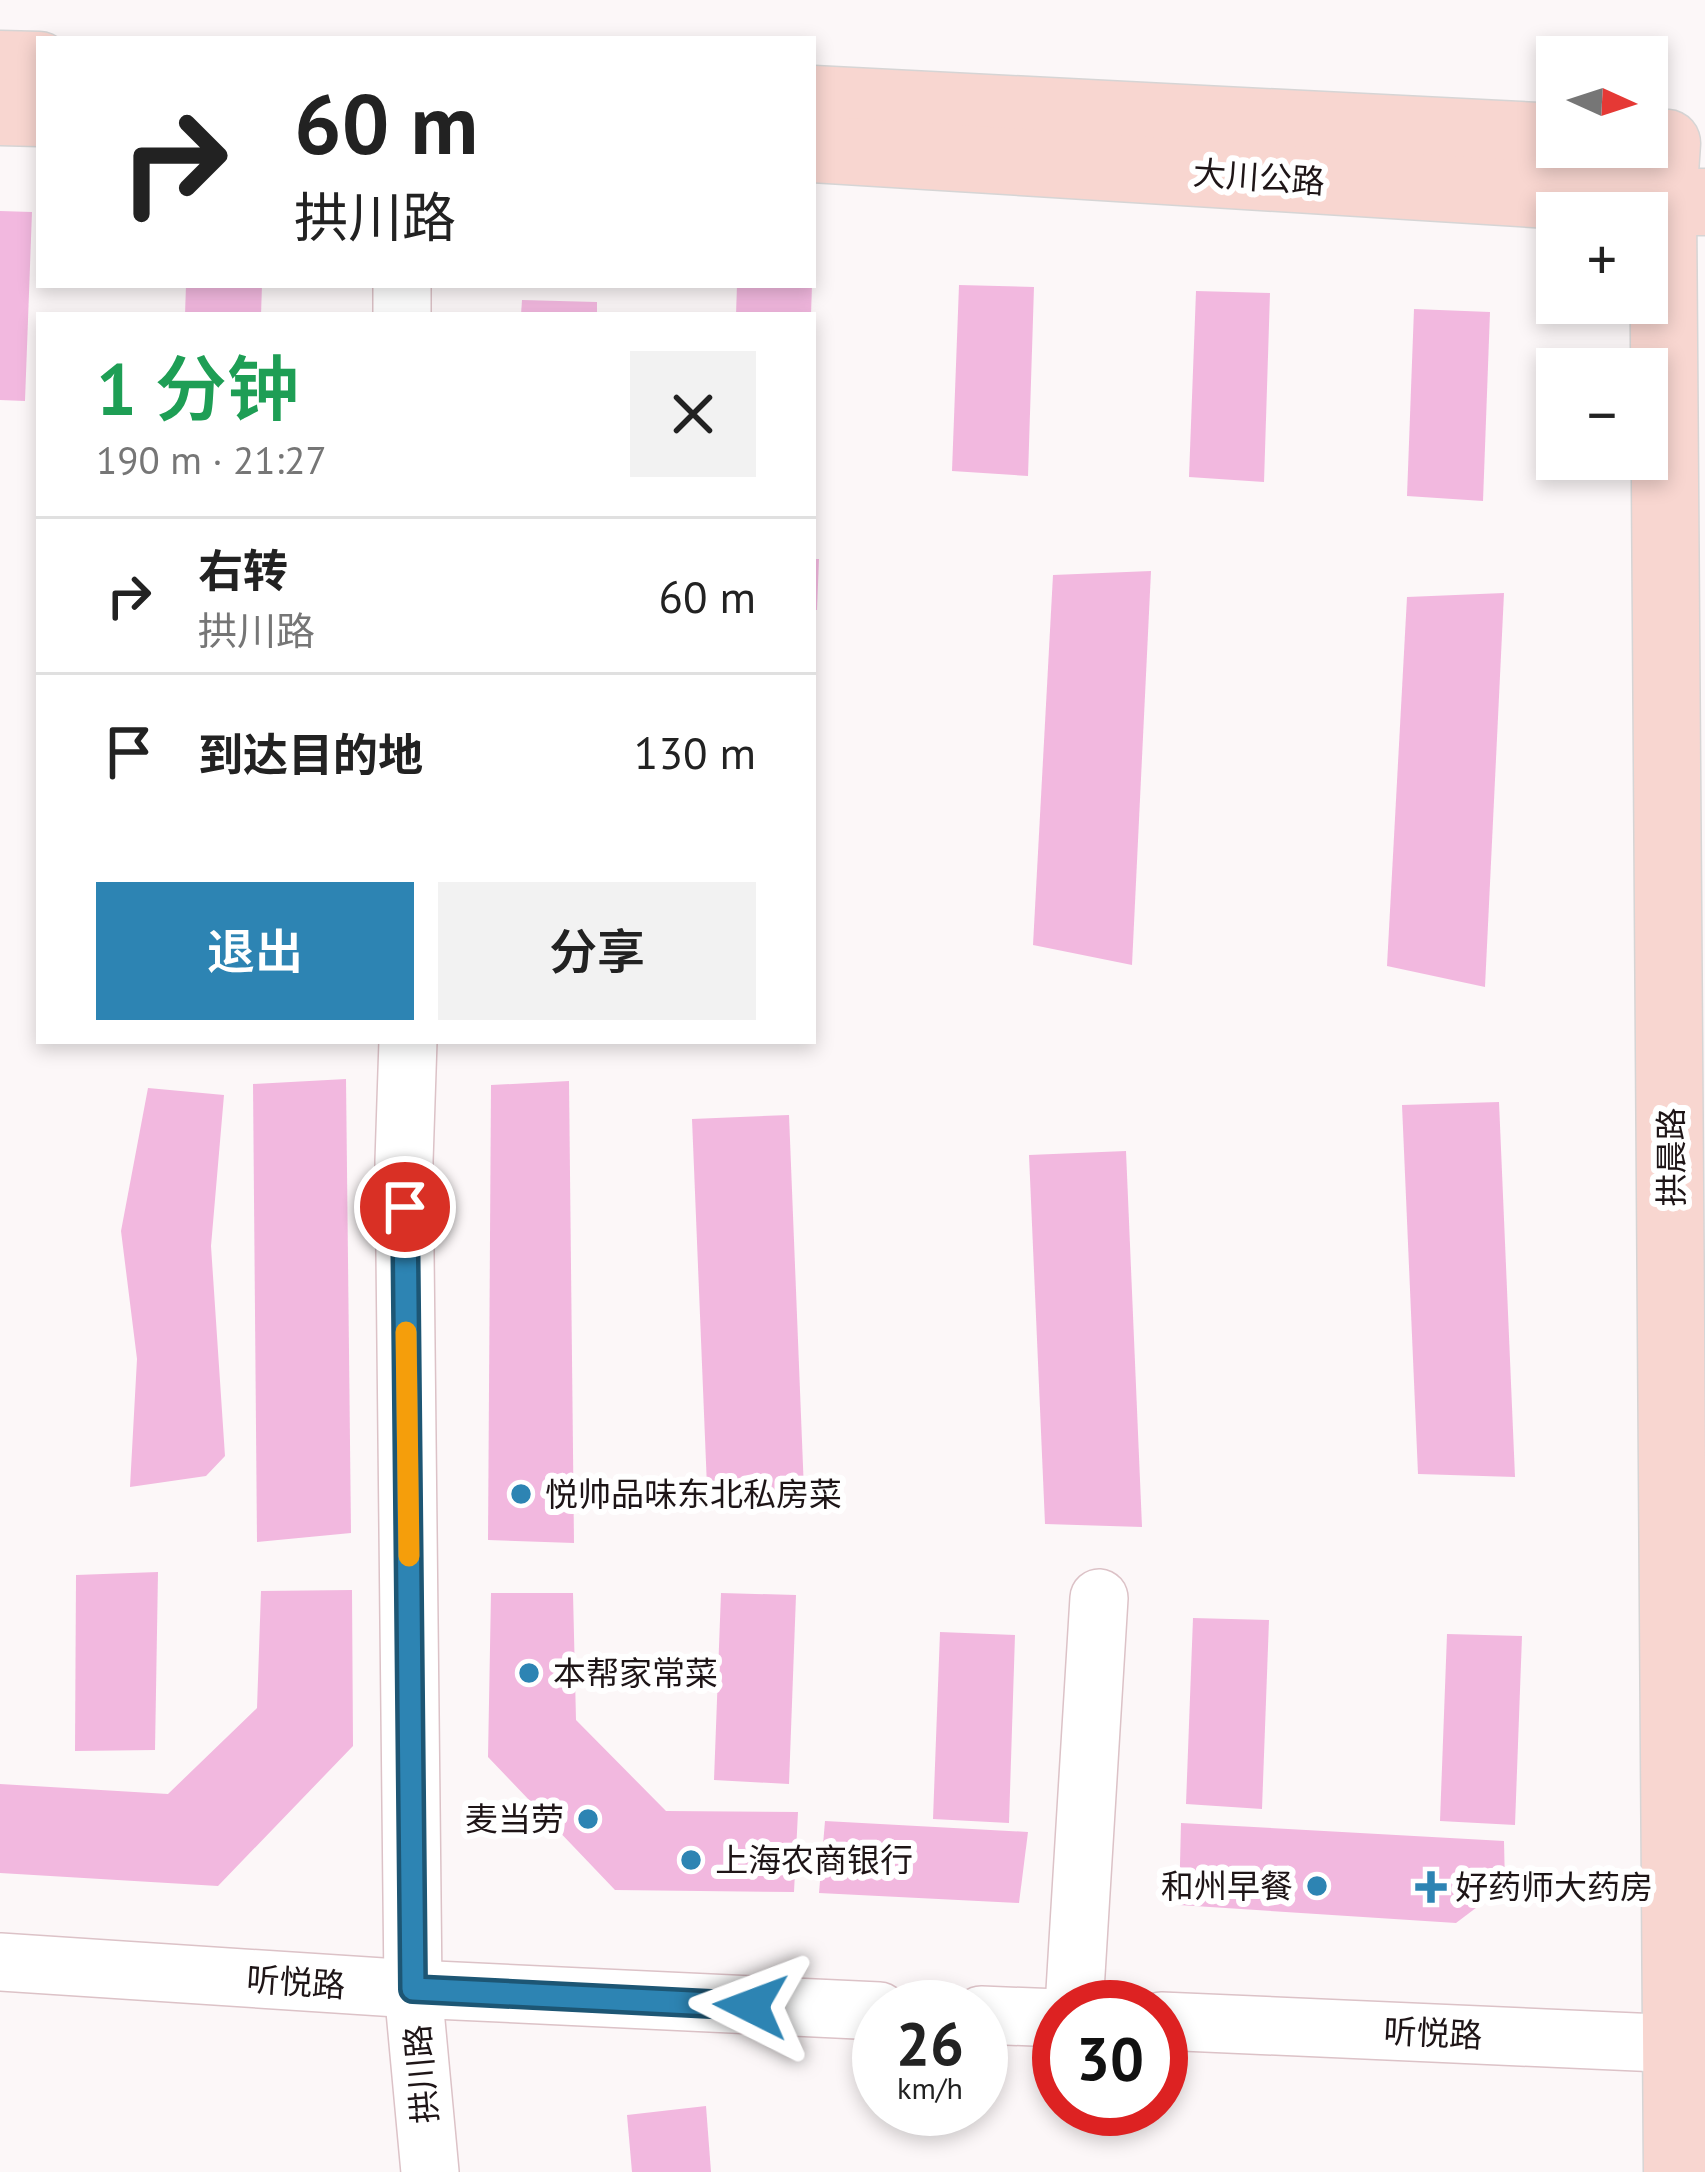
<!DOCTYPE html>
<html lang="zh">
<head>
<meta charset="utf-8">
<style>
	:root { --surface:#fff; --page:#f2f2f2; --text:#222; --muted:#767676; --line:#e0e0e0; --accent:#2d84b3 }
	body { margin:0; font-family:"PT Sans","Noto Sans SC",sans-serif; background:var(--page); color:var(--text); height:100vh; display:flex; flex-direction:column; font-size:45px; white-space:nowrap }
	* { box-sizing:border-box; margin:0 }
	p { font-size:39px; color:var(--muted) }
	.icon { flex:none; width:66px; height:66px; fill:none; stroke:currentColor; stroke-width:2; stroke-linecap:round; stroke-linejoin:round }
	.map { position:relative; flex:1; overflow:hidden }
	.sheet { position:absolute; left:36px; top:312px; width:780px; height:732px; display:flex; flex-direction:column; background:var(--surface); border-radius:0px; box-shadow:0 6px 18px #0003 }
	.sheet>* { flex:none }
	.banner { position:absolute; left:36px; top:36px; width:780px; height:252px; border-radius:0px; box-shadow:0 6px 18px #0003; background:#fff; color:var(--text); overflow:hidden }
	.needle { width:78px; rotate:93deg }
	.tools { position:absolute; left:1536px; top:36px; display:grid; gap:24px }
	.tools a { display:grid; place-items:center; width:132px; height:132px; border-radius:0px; background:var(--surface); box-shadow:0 6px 18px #0003; font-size:60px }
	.speed { position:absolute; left:852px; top:1980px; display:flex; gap:24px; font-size:60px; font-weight:700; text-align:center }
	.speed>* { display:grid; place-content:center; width:156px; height:156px; border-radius:50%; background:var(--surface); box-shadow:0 6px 18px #0003; line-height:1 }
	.speed small { font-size:30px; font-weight:400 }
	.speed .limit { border:18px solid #d22; background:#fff; color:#111 }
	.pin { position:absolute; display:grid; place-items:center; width:102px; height:102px; color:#fff; margin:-51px; border:6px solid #fff; border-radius:50%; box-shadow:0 3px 12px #0007 }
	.me { position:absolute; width:132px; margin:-66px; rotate:273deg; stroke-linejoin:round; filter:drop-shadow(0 0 9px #0008) }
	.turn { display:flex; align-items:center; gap:42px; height:252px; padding:0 60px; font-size:54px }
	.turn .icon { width:156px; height:156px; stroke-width:2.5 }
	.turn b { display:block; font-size:84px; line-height:102px }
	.round { display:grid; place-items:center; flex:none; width:126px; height:126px; border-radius:0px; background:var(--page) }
	.head { display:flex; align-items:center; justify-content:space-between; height:204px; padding:0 60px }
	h1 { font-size:72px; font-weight:600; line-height:90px; color:#1e9e55 }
	.action { display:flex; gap:24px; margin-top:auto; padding:24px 60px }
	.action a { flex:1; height:138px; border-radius:0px; background:var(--accent); color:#fff; font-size:48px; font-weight:600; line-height:138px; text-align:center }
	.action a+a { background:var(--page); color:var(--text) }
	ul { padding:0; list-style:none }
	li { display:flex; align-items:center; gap:36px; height:156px; padding:0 60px; border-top:3px solid var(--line) }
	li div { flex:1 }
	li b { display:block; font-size:45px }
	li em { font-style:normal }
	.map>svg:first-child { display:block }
	.building { fill:#f2b8df }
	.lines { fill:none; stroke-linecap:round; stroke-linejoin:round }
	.minor-casing { stroke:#dcc2c7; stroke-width:60 }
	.major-casing { stroke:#d6d5d5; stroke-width:69 }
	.minor { stroke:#fff; stroke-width:57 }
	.major { stroke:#f8d6d0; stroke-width:66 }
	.route-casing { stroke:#1d5674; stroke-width:30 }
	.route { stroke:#2d84b3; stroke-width:21 }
	.slow { stroke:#f59e0b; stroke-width:21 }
	.poi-dot { fill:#2d84b3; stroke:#fff; stroke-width:4.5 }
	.labels { text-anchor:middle; stroke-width:12; stroke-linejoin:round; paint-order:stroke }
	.street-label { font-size:33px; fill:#1e1517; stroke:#fff }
	.poi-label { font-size:33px; fill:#1e1517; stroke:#fff; text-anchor:start }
</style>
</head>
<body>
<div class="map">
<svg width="1705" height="2172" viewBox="0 0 1705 2172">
	<rect width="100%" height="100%" fill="#fcf7f8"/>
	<g class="building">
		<path d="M0,211L32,212L25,401L0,400Z"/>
		<path d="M186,285H262L261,315H185Z"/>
		<path d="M737,285H812L811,315H736Z"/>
		<path d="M959,285L1034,287L1028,476L952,471Z"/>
		<path d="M1196,291L1270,293L1264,482L1189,477Z"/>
		<path d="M522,300L597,302V315H521Z"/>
		<path d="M1414,309L1490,312L1483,501L1407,496Z"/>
		<path d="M813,559H819L817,610H813Z"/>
		<path d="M1151,571L1132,965L1033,945L1053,575Z"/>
		<path d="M1504,593L1485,987L1387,966L1407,597Z"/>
		<path d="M346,1079L351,1533L257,1542L253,1084Z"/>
		<path d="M569,1081L574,1543L488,1540L491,1085Z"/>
		<path d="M148,1088L224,1095L211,1246L225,1456L206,1476L130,1487L137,1359L121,1231Z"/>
		<path d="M1499,1102L1515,1477L1418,1474L1402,1105Z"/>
		<path d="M789,1115L804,1491L707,1487L692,1119Z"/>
		<path d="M1126,1151L1142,1527L1045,1524L1029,1155Z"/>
		<path d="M158,1572L155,1750L75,1751L76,1575Z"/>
		<path d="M352,1590L353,1746L218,1886L0,1873V1784L168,1794L257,1708L261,1591Z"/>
		<path d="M491,1593H573L576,1720L666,1811L798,1812L794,1892L615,1890L488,1757Z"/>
		<path d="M721,1593L796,1595L789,1784L714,1780Z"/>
		<path d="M1193,1618L1269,1620L1262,1809L1186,1804Z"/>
		<path d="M940,1632L1015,1635L1009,1823L933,1819Z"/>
		<path d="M1447,1634L1522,1636L1515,1825L1440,1821Z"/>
		<path d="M825,1821L1028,1832L1019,1903L819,1893Z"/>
		<path d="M1181,1823L1504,1841L1505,1886L1456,1923L1179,1905Z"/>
		<path d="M706,2106L711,2172H632L627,2115Z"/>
	</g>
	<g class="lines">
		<defs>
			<g id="minor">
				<path d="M402,315V285"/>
				<path d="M408,1041L404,1161L413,1989L430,2172"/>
				<path d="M0,1962L413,1989L879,2011"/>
				<path d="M1074,2007L1099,1598"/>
				<path d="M981,2015L1059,2018"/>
				<path d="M1161,2021L1705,2045"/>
			</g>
			<g id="major">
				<path d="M0,64L39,65"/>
				<path d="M813,99L1557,137"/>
				<path d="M0,112L39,113"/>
				<path d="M1667,143L1663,202L1677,2172"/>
				<path d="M813,149L1663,202H1705"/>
			</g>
		</defs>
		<use href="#minor" class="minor-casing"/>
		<use href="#major" class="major-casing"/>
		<use href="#minor" class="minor"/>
		<use href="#major" class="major"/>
	</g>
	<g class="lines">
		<defs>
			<path id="route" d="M405,1207L413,1989L751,2006"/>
		</defs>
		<use href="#route" class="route-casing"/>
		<use href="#route" class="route"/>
		<path class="slow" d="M406,1332L409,1556"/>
	</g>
	<g class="poi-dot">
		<circle cx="521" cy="1494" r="12"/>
		<circle cx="529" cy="1673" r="12"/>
		<circle cx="588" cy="1819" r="12"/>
		<circle cx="691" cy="1860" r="12"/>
		<circle cx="1317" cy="1886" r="12"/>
		<path d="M1425 1869h12v12h12v12h-12v12h-12v-12h-12v-12h12z"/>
	</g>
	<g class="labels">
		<g class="street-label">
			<text transform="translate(1259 177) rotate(4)" y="12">大川公路</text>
			<text transform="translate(1671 1157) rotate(-90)" y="12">拱晨路</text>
			<text transform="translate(296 1982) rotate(4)" y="12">听悦路</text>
			<text transform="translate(1433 2033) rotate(3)" y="12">听悦路</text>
			<text transform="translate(421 2074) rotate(-95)" y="12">拱川路</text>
		</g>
		<g class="poi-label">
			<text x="545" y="1506">悦帅品味东北私房菜</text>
			<text x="553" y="1685">本帮家常菜</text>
			<text x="564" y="1831" text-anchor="end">麦当劳</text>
			<text x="715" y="1872">上海农商银行</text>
			<text x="1293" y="1898" text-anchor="end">和州早餐</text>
			<text x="1455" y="1899">好药师大药房</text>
		</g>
	</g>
</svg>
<div class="tools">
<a><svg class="needle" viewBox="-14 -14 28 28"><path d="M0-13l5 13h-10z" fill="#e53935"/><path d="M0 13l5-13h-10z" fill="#767676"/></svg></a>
<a>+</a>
<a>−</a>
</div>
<div class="speed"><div>26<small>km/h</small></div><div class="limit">30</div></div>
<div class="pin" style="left:405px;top:1207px;background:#d93025"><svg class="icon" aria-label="arrive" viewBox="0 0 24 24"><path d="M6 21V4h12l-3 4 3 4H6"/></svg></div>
<svg class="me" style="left:751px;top:2006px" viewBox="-20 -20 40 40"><path d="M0-17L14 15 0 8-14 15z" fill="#2d84b3" stroke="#fff" stroke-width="4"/></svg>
<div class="banner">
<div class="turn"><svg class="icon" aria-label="right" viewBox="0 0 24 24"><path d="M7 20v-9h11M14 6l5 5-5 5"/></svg><div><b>60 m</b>拱川路</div></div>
</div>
<section class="sheet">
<div class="head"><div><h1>1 分钟</h1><p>190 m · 21:27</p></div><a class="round"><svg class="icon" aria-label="close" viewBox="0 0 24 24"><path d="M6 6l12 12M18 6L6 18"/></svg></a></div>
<ul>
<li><svg class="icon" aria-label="right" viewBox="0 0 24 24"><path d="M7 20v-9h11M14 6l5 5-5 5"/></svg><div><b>右转</b><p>拱川路</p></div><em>60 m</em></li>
<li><svg class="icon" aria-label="arrive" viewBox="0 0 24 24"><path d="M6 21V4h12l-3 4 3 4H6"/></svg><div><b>到达目的地</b></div><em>130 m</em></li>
</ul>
<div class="action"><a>退出</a><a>分享</a></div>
</section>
</div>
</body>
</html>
